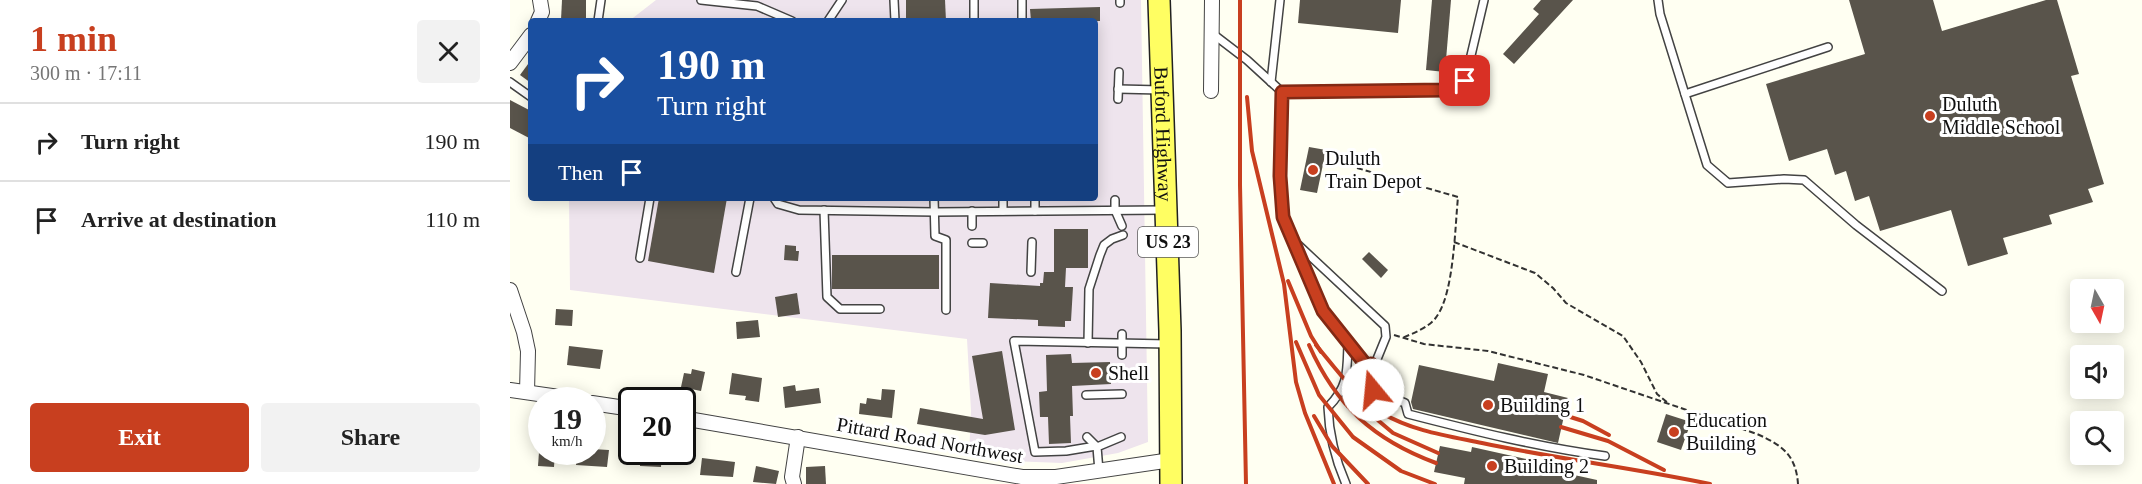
<!DOCTYPE html>
<html lang="en">
<head>
<meta charset="utf-8">
<style>
	:root { --surface:#fff; --page:#f2f2f2; --text:#222; --muted:#767676; --line:#e0e0e0; --accent:#c83f1f }
	body { margin:0; font-family:"Times New Roman",serif; background:var(--page); color:var(--text); height:100vh; display:flex; flex-direction:column; font-size:22px; white-space:nowrap }
	* { box-sizing:border-box; margin:0 }
	p { font-size:20px; color:var(--muted) }
	.icon { flex:none; width:33px; height:33px; fill:none; stroke:currentColor; stroke-width:2; stroke-linecap:round; stroke-linejoin:round }
	.map { position:relative; flex:1; overflow:hidden }
	.drawer { display:flex; flex-direction:column; background:var(--surface); width:510px }
	.drawer>* { flex:none }
	.banner { position:absolute; left:18px; top:18px; width:570px; height:183px; border-radius:6px; box-shadow:0 3px 15px #0003; background:#1a4fa0; color:#fff; overflow:hidden }
	.needle { width:39px; rotate:171deg }
	.buttons { position:absolute; left:1560px; top:279px; display:grid; gap:12px }
	.buttons a { display:grid; place-items:center; width:54px; height:54px; border-radius:6px; background:var(--surface); box-shadow:0 3px 15px #0003; font-size:30px }
	.speed { position:absolute; left:18px; top:387px; display:flex; gap:12px; font-size:30px; font-weight:700; text-align:center }
	.speed>* { display:grid; place-content:center; width:78px; height:78px; border-radius:50%; background:var(--surface); box-shadow:0 3px 15px #0003; line-height:1 }
	.speed small { font-size:15px; font-weight:400 }
	.speed .limit { border:3px solid #111; border-radius:9px; background:#fff; color:#111 }
	.pin { position:absolute; display:grid; place-items:center; width:51px; height:51px; color:#fff; margin:-26px; border-radius:12px; box-shadow:0 3px 9px #0006 }
	.me { position:absolute; width:66px; margin:-33px; rotate:343deg; stroke-linejoin:round; filter:drop-shadow(0 0 4px #0008) }
	.turn { display:flex; align-items:center; gap:21px; height:126px; padding:0 30px; font-size:27px }
	.turn .icon { width:78px; height:78px; stroke-width:2.5 }
	.turn b { display:block; font-size:42px; line-height:51px }
	.then { display:flex; align-items:center; height:57px; padding:0 30px; background:#0003; gap:12px; font-size:22px }
	.round { display:grid; place-items:center; flex:none; width:63px; height:63px; border-radius:6px; background:var(--page) }
	.head { display:flex; align-items:center; justify-content:space-between; height:102px; padding:0 30px }
	h1 { font-size:36px; font-weight:700; line-height:45px; color:var(--accent) }
	.button { display:flex; gap:12px; margin-top:auto; padding:12px 30px }
	.button a { flex:1; height:69px; border-radius:6px; background:var(--accent); color:#fff; font-size:24px; font-weight:700; line-height:69px; text-align:center }
	.button a+a { background:var(--page); color:var(--text) }
	ul { padding:0; list-style:none }
	li { display:flex; align-items:center; gap:18px; height:78px; padding:0 30px; border-top:2px solid var(--line) }
	li div { flex:1 }
	li b { display:block; font-size:22px }
	li em { font-style:normal }
	main { display:flex; flex:1; min-height:0 }
	.map>svg:first-child { display:block }
	.industrial { fill:#eee4ed }
	.building { fill:#59544b }
	.lines { fill:none; stroke-linecap:round; stroke-linejoin:round }
	.service-casing { stroke:#434343; stroke-width:10 }
	.minor-casing { stroke:#434343; stroke-width:16 }
	.primary-casing { stroke:#212121; stroke-width:24 }
	.path { stroke:#323232; stroke-width:2; stroke-dasharray:6 3; stroke-linecap:butt }
	.service { stroke:#fff; stroke-width:7 }
	.minor { stroke:#fff; stroke-width:14 }
	.primary { stroke:#fffe62; stroke-width:21 }
	.rail { stroke:#c83f1f; stroke-width:4 }
	.route-casing { stroke:#822914; stroke-width:15 }
	.route { stroke:#c83f1f; stroke-width:10 }
	.poi-dot { fill:#c83f1f; stroke:#fff; stroke-width:2 }
	.labels { text-anchor:middle; stroke-width:6; stroke-linejoin:round; paint-order:stroke }
	.shield { fill:#fff; stroke:#585858; stroke-width:1.5 }
	.shield-label { font-size:18px; font-weight:bold; fill:#101010 }
	.poi-label { font-size:20px; fill:#101010; stroke:#fff; text-anchor:start }
	.street-label { font-size:20px; fill:#101010; stroke:#fff }
</style>
</head>
<body>
<main>
<section class="drawer">
<div class="head"><div><h1>1 min</h1><p>300 m · 17:11</p></div><a class="round"><svg class="icon" aria-label="close" viewBox="0 0 24 24"><path d="M6 6l12 12M18 6L6 18"/></svg></a></div>
<ul>
<li><svg class="icon" aria-label="right" viewBox="0 0 24 24"><path d="M7 20v-9h11M14 6l5 5-5 5"/></svg><div><b>Turn right</b></div><em>190 m</em></li>
<li><svg class="icon" aria-label="arrive" viewBox="0 0 24 24"><path d="M6 21V4h12l-3 4 3 4H6"/></svg><div><b>Arrive at destination</b></div><em>110 m</em></li>
</ul>
<div class="button"><a>Exit</a><a>Share</a></div>
</section>
<div class="map">
<svg width="1632" height="484" viewBox="0 0 1632 484">
	<rect width="100%" height="100%" fill="#fffff2"/>
	<path class="industrial" d="M146,0H631L638,442L608,453L552,463L497,461L459,456L461,411L457,339L60,290L59,198H585V21H119Z"/>
	<g class="building">
		<path d="M52,0H76V20H51Z"/>
		<path d="M396,0H435L436,21H396Z"/>
		<path d="M790,0H891L888,33L788,23Z"/>
		<path d="M922,0H941L935,72L916,70Z"/>
		<path d="M1031,0H1063L1004,64L993,54L1029,14L1023,9Z"/>
		<path d="M1339,0H1423L1432,31L1536,0H1547L1569,74L1561,76L1594,184L1578,189L1583,202L1539,215L1542,224L1493,238L1498,254L1458,266L1441,210L1370,231L1359,196L1345,201L1336,171L1325,175L1317,149L1279,161L1256,84L1355,54Z"/>
		<path d="M590,7V21H521L520,9Z"/>
		<path d="M21,60V83L10,75Z"/>
		<path d="M0,100L21,111V139L0,128Z"/>
		<path d="M799,147L816,150L807,193L790,190Z"/>
		<path d="M149,198H217L204,273L138,261Z"/>
		<path d="M544,229H578V268H556L555,287H563L561,321H555V327L528,326V320L478,318L480,283L530,286V283H533L534,272H544Z"/>
		<path d="M275,245L286,246V251H289L288,261L274,260Z"/>
		<path d="M859,252L878,270L871,278L852,259Z"/>
		<rect x="322" y="255" width="107" height="34"/>
		<path d="M287,293L290,314L268,317L265,297Z"/>
		<path d="M46,309L63,310L62,326L45,325Z"/>
		<path d="M248,320L250,337L227,339L226,322Z"/>
		<path d="M59,346L93,350L90,369L57,365Z"/>
		<path d="M492,351L505,430L475,435L407,424L410,408L473,419L462,356Z"/>
		<path d="M561,354L562,363L600,362L601,384L562,386L563,416H560L561,443L539,444L538,417H530L529,392L537,391L536,355Z"/>
		<path d="M988,363L1038,374L1034,392L1058,398L1048,443L903,409L901,402L909,365L984,381Z"/>
		<path d="M182,369L195,372L191,391L171,387L174,373L181,374Z"/>
		<path d="M222,373L252,378L249,402L235,400L236,396L219,394Z"/>
		<path d="M285,385L286,391L309,388L311,403L275,408L273,387Z"/>
		<path d="M372,389L385,390L382,418L349,414L350,403L356,404L357,398L371,400Z"/>
		<path d="M1156,414L1181,422L1171,450L1147,442Z"/>
		<path d="M930,446L961,452L962,447L1039,464L1037,469L1087,480V484H954L955,478L924,472Z"/>
		<path d="M82,449L99,450L97,467L66,465L67,452H82Z"/>
		<path d="M29,452H45L44,467L28,466Z"/>
		<path d="M130,452L152,453L151,467L130,466Z"/>
		<path d="M192,458L225,462L223,477L190,475Z"/>
		<path d="M246,466L269,471L266,484L243,482Z"/>
		<path d="M315,466L316,484H296V467Z"/>
	</g>
	<g class="lines">
		<defs>
			<g id="service">
				<path d="M191,0L247,6L282,21"/>
				<path d="M384,0L385,21"/>
				<path d="M464,0V21"/>
				<path d="M512,0V21"/>
				<path d="M610,0V3"/>
				<path d="M1148,0L1150,14L1197,165L1218,183L1274,179L1294,180L1346,225L1432,291"/>
				<path d="M88,21L91,0"/>
				<path d="M318,21L332,0"/>
				<path d="M703,34L737,60L772,92L935,90L955,81L974,0"/>
				<path d="M0,82L21,97"/>
				<path d="M761,82L770,0"/>
				<path d="M608,89L651,90"/>
				<path d="M772,92L770,176L773,217L813,311L856,365L865,364L876,337L875,326L783,240"/>
				<path d="M1175,94L1318,47"/>
				<path d="M608,99L609,72"/>
				<path d="M264,198L268,204L289,210L425,212L654,210"/>
				<path d="M424,198L425,236L436,240V310"/>
				<path d="M605,200V210L612,226"/>
				<path d="M314,210L317,297L330,309H370"/>
				<path d="M462,211V226"/>
				<path d="M493,211V198"/>
				<path d="M525,211V198"/>
				<path d="M462,243H473"/>
				<path d="M130,258L140,198"/>
				<path d="M226,272L240,198"/>
				<path d="M521,272L522,242"/>
				<path d="M578,343L579,289L590,255L594,245L602,239L613,235"/>
				<path d="M612,355V334"/>
				<path d="M861,364L863,390L895,403L898,414C964,431 1028,447 1095,456"/>
				<path d="M576,395L612,394"/>
				<path d="M577,437L587,447"/>
				<path d="M586,446L556,451L525,452L504,341L658,344"/>
				<path d="M589,471L587,447L611,437"/>
				<path d="M836,484C825,459 819,435 818,407C839,386 837,371 838,343"/>
			</g>
			<g id="minor">
				<path d="M28,21L32,12L30,0"/>
				<path d="M0,63L21,35"/>
				<path d="M701,91L702,0"/>
				<path d="M0,290L14,332L18,351L17,392"/>
				<path d="M0,390L70,400"/>
				<path d="M82,403L122,409"/>
				<path d="M172,418L512,477H546L661,460"/>
				<path d="M284,484L282,477L288,437"/>
			</g>
			<g id="primary">
				<path id="s1" d="M649,0L660,331L661,484"/>
			</g>
		</defs>
		<use href="#service" class="service-casing"/>
		<use href="#minor" class="minor-casing"/>
		<use href="#primary" class="primary-casing"/>
		<g class="path">
			<path d="M847,168L948,197C945,227 944,292 927,316C920,327 904,333 892,338"/>
			<path d="M944,242L1025,273L1043,288L1056,303L1113,336L1131,362L1147,394L1158,403"/>
			<path d="M884,335L914,344L978,351L1074,375L1247,434C1272,445 1286,455 1288,484"/>
		</g>
		<use href="#service" class="service"/>
		<use href="#minor" class="minor"/>
		<use href="#primary" class="primary"/>
		<g class="rail">
			<path d="M730,0V185L736,484"/>
			<path d="M737,97L742,151L774,284L786,382L795,413L824,484"/>
			<path d="M778,281L801,336L811,352"/>
			<path d="M786,342L809,395L843,437L891,471L925,484"/>
			<path d="M799,345C826,406 864,440 926,463"/>
			<path d="M806,345C826,369 845,396 872,413C902,431 938,436 972,443C1048,459 1124,468 1200,484"/>
			<path d="M857,411L883,433L928,453"/>
			<path d="M1054,415L1073,421L1099,435"/>
			<path d="M804,416L822,446L858,484"/>
			<path d="M1051,427L1098,441L1154,470"/>
		</g>
	</g>
	<g class="lines">
		<defs>
			<path id="route" d="M863,390L861,364L856,365L813,311L773,217L770,176L772,92L935,90L955,81"/>
		</defs>
		<use href="#route" class="route-casing"/>
		<use href="#route" class="route"/>
	</g>
	<g class="poi-dot">
		<circle cx="1420" cy="116" r="6"/>
		<circle cx="803" cy="170" r="6"/>
		<circle cx="586" cy="373" r="6"/>
		<circle cx="978" cy="405" r="6"/>
		<circle cx="1164" cy="432" r="6"/>
		<circle cx="982" cy="466" r="6"/>
	</g>
	<g class="labels">
		<rect class="shield" x="628" y="227" width="60" height="30" rx="4.5"/>
		<g class="shield-label">
			<text x="658" y="248">US 23</text>
		</g>
		<g class="poi-label">
			<text x="1432" y="111">Duluth<tspan x="1432" dy="23">Middle School</tspan></text>
			<text x="815" y="165">Duluth<tspan x="815" dy="23">Train Depot</tspan></text>
			<text x="598" y="380">Shell</text>
			<text x="990" y="412">Building 1</text>
			<text x="1176" y="427">Education<tspan x="1176" dy="23">Building</tspan></text>
			<text x="994" y="473">Building 2</text>
		</g>
		<g class="street-label">
			<text dy="7" stroke="none"><textPath href="#s1" startOffset="134">Buford Highway</textPath></text>
			<text transform="translate(420 440) rotate(10)" y="7">Pittard Road Northwest</text>
		</g>
	</g>
</svg>
<div class="buttons">
<a><svg class="needle" viewBox="-14 -14 28 28"><path d="M0-13l5 13h-10z" fill="#e53935"/><path d="M0 13l5-13h-10z" fill="#767676"/></svg></a>
<a><svg class="icon" aria-label="sound" viewBox="0 0 24 24"><path d="M4 9h4l5-4v14l-5-4H4zM17 9q2 3 0 6"/></svg></a>
<a><svg class="icon" aria-label="search" viewBox="0 0 24 24"><circle cx="10" cy="10" r="6"/><path d="M15 15l6 6"/></svg></a>
</div>
<div class="speed"><div>19<small>km/h</small></div><div class="limit">20</div></div>
<div class="pin" style="left:955px;top:81px;background:#d93025"><svg class="icon" aria-label="arrive" viewBox="0 0 24 24"><path d="M6 21V4h12l-3 4 3 4H6"/></svg></div>
<svg class="me" style="left:863px;top:390px" viewBox="-20 -20 40 40"><circle r="19" fill="#fff"/><path d="M0-13L10 11 0 6-10 11z" fill="#c83f1f"/></svg>
<div class="banner">
<div class="turn"><svg class="icon" aria-label="right" viewBox="0 0 24 24"><path d="M7 20v-9h11M14 6l5 5-5 5"/></svg><div><b>190 m</b>Turn right</div></div>
<div class="then">Then<svg class="icon" aria-label="arrive" viewBox="0 0 24 24"><path d="M6 21V4h12l-3 4 3 4H6"/></svg></div>
</div>
</div>
</main>
</body>
</html>
